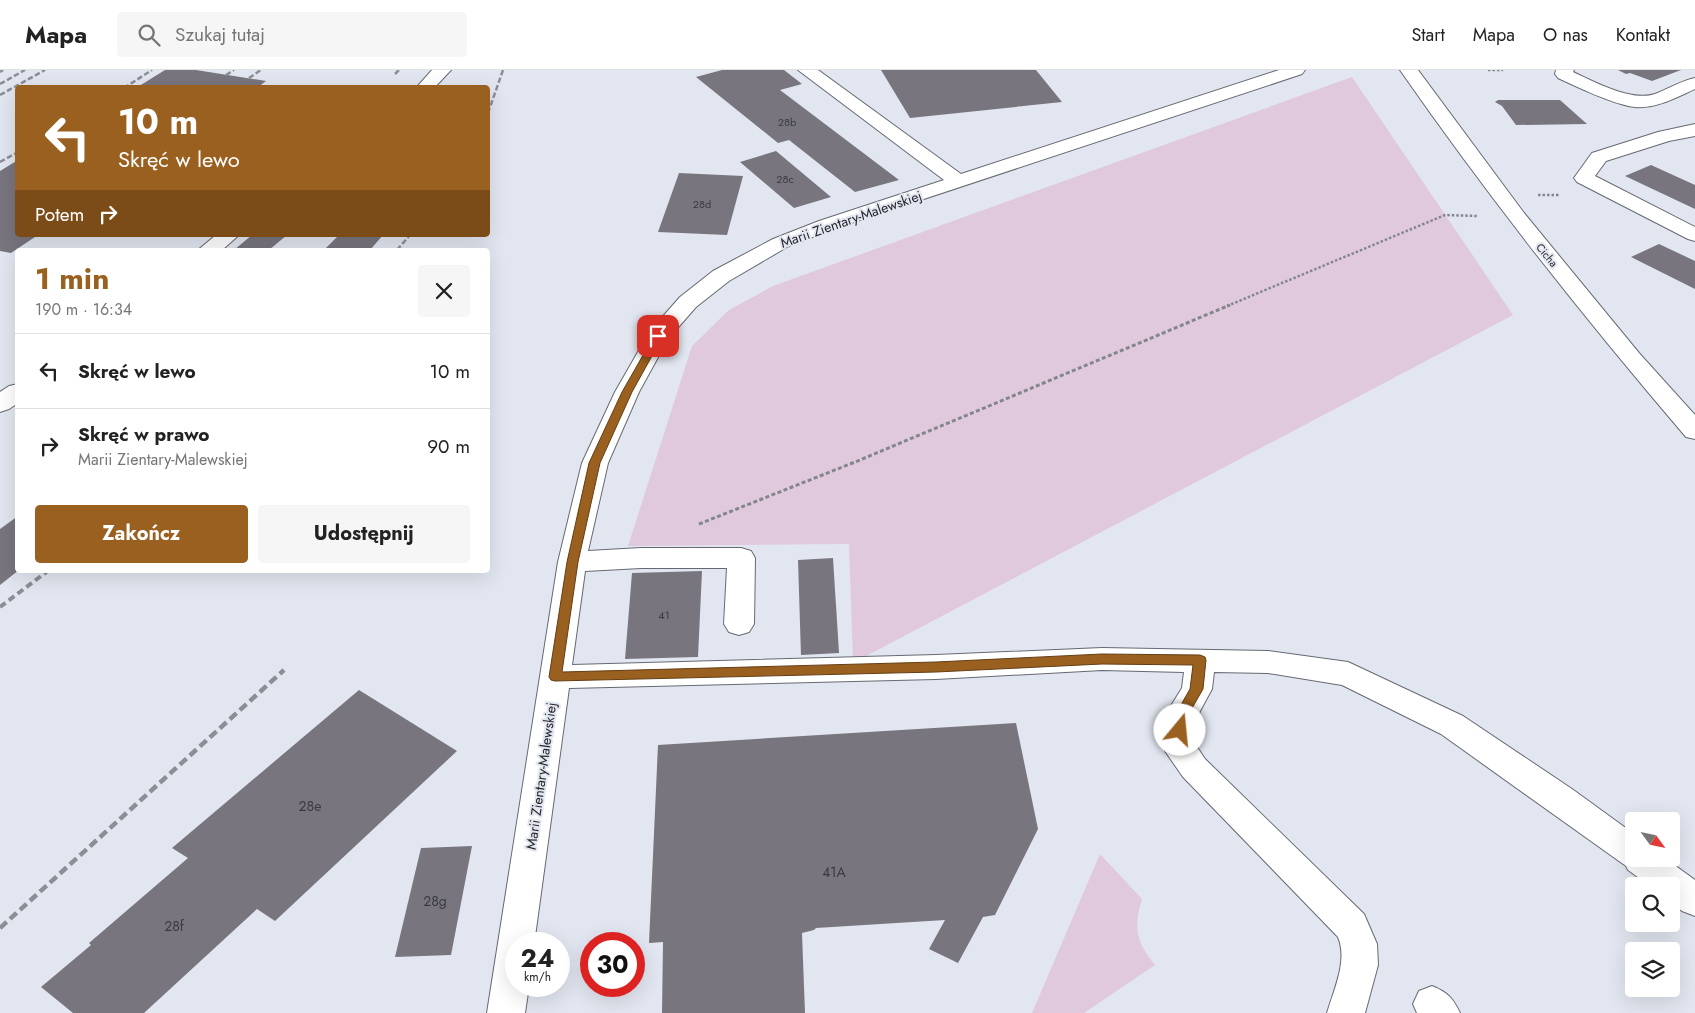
<!DOCTYPE html>
<html lang="pl">
<head>
<meta charset="utf-8">
<style>
	:root { --surface:#fff; --page:#f6f6f6; --text:#222; --muted:#767676; --line:#e0e0e0; --accent:#9a601f }
	body { margin:0; font-family:Jost,sans-serif; background:var(--page); color:var(--text); height:100vh; display:flex; flex-direction:column; font-size:19px; white-space:nowrap }
	* { box-sizing:border-box; margin:0 }
	p { font-size:16px; color:var(--muted) }
	.icon { flex:none; width:28px; height:28px; fill:none; stroke:currentColor; stroke-width:2; stroke-linecap:round; stroke-linejoin:round }
	.map { position:relative; flex:1; overflow:hidden }
	.side { position:absolute; left:15px; top:178px; width:475px; height:325px; display:flex; flex-direction:column; background:var(--surface); border-radius:5px; box-shadow:0 5px 20px #0002 }
	.side>* { flex:none }
	.top-card { position:absolute; left:15px; top:15px; width:475px; height:152px; border-radius:5px; box-shadow:0 5px 20px #0002; background:#9a601f; color:#fff; overflow:hidden }
	.needle { width:32px; rotate:123deg }
	.buttons { position:absolute; left:1625px; top:742px; display:grid; gap:10px }
	.buttons a { display:grid; place-items:center; width:55px; height:55px; border-radius:5px; background:var(--surface); box-shadow:0 5px 20px #0002; font-size:25px }
	.speed { position:absolute; left:505px; top:862px; display:flex; gap:10px; font-size:25px; font-weight:700; text-align:center }
	.speed>* { display:grid; place-content:center; width:65px; height:65px; border-radius:50%; background:var(--surface); box-shadow:0 5px 20px #0002; line-height:1 }
	.speed small { font-size:12px; font-weight:400 }
	.speed .limit { border:8px solid #d22; background:#fff; color:#111 }
	.pin { position:absolute; display:grid; place-items:center; width:42px; height:42px; color:#fff; margin:-21px; border-radius:10px; box-shadow:0 2px 8px #0006 }
	.me { position:absolute; width:55px; margin:-28px; rotate:17deg; stroke-linejoin:round; filter:drop-shadow(0 0 4px #0008) }
	.turn { display:flex; align-items:center; gap:18px; height:105px; padding:0 20px; font-size:22px }
	.turn .icon { width:65px; height:65px; stroke-width:2.5 }
	.turn b { display:block; font-size:35px; line-height:42px }
	.then { display:flex; align-items:center; height:48px; padding:0 20px; background:#0003; gap:10px; font-size:19px }
	.round { display:grid; place-items:center; flex:none; width:52px; height:52px; border-radius:5px; background:var(--page) }
	.headline { display:flex; align-items:center; justify-content:space-between; height:85px; padding:0 20px }
	h1 { font-size:30px; font-weight:700; line-height:38px; color:var(--accent) }
	.button { display:flex; gap:10px; margin-top:auto; padding:10px 20px }
	.button a { flex:1; height:58px; border-radius:5px; background:var(--accent); color:#fff; font-size:20px; font-weight:700; line-height:58px; text-align:center }
	.button a+a { background:var(--page); color:var(--text) }
	ul { padding:0; list-style:none }
	li { display:flex; align-items:center; gap:15px; height:75px; padding:0 20px; border-top:1px solid var(--line) }
	li div { flex:1 }
	li b { display:block; font-size:19px }
	li em { font-style:normal }
	header { display:flex; align-items:center; gap:30px; box-sizing:border-box; height:70px; padding:0 25px; background:var(--surface); border-bottom:1px solid var(--line) }
	header strong { font-size:24px }
	nav { display:flex; gap:28px; margin-inline-start:auto; font-size:18px }
	.search { width:350px; height:45px; background:var(--page); display:flex; align-items:center; gap:12px; box-sizing:border-box; padding:0 18px; border-radius:5px; color:var(--muted); font-size:19px }
	.map>svg:first-child { display:block }
	.green { fill:#e1c9dd }
	.building { fill:#78757e }
	.lines { fill:none; stroke-linecap:round; stroke-linejoin:round }
	.minor-casing { stroke:#666972; stroke-width:2 }
	.path-far1 { stroke:#83868d; stroke-width:2.5; stroke-dasharray:2.5 2; stroke-linecap:butt }
	.path { stroke:#83868d; stroke-width:3; stroke-dasharray:4 2.5; stroke-linecap:butt }
	.minor { fill:#fff; fill-rule:evenodd }
	.rail-far2 { stroke:#8c8e96; stroke-width:2.5; stroke-dasharray:5.5 2.5; stroke-linecap:butt }
	.rail-far1 { stroke:#8c8e96; stroke-width:4; stroke-dasharray:7 4; stroke-linecap:butt }
	.rail { stroke:#8c8e96; stroke-width:4.5; stroke-dasharray:9 4.5; stroke-linecap:butt }
	.route { fill:#9a601f; stroke:#643e14 }
	.labels { text-anchor:middle; stroke-width:4; stroke-linejoin:round; paint-order:stroke }
	.number-label { font-size:11px; fill:#3a3a3f }
	.far-street-label { font-size:11px; fill:#25262a; stroke:#e2e6f0 }
	.street-label { font-size:14px; fill:#25262a; stroke:#e2e6f0 }
	.near-number-label { font-size:14px; fill:#3a3a3f }
</style>
</head>
<body>
<header>
<strong>Mapa</strong>
<div class="search"><svg class="icon" aria-label="search" viewBox="0 0 24 24"><circle cx="10" cy="10" r="6"/><path d="M15 15l6 6"/></svg>Szukaj tutaj</div>
<nav><a>Start</a><a>Mapa</a><a>O nas</a><a>Kontakt</a></nav>
</header>
<div class="map">
<svg width="1695" height="943" viewBox="0 0 1695 943">
	<rect width="100%" height="100%" fill="#e2e6f0"/>
	<g class="green">
		<path d="M1352,7L1513,245L853,593L849,474L628,476L692,276L729,240L773,216Z"/>
		<path d="M1100,784L1142,829C1133,858 1136,871 1155,895L1084,943H1032Z"/>
	</g>
	<g class="building">
		<path d="M165,0H196L266,11L257,18H136Z"/>
		<path d="M722,0H784L802,14L780,20L899,110L855,122L789,70L778,73L696,7Z"/>
		<path d="M881,0H1036L1062,32L910,48Z"/>
		<path d="M1618,0H1681L1652,11L1630,3L1626,4Z"/>
		<path d="M1498,30H1560L1587,54L1516,55L1502,36L1495,32Z"/>
		<path d="M776,81L831,127L794,138L740,92Z"/>
		<path d="M18,90V165H38L11,183L0,181V101Z"/>
		<path d="M1651,95L1695,115V139L1625,106Z"/>
		<path d="M679,103L743,106L727,165L658,162Z"/>
		<path d="M252,165H287L269,180H234Z"/>
		<path d="M339,165H383L370,180H324Z"/>
		<path d="M1659,174L1695,191V219L1631,187Z"/>
		<path d="M18,446V500H19L0,515V459Z"/>
		<path d="M833,488L839,583L801,585L798,490Z"/>
		<path d="M702,501L698,587L625,589L632,503Z"/>
		<path d="M359,620L457,681L275,851L257,839L144,943H73L41,917L91,875L89,873L188,788L172,778Z"/>
		<path d="M1016,653L1038,759L995,845L983,847L958,893L929,879L945,850L816,858L814,860L802,863L805,943H662L663,872L649,873L658,675Z"/>
		<path d="M472,776L451,885L395,887L421,778Z"/>
	</g>
	<g class="lines">
		<defs>
			<g id="minor">
				<path d="M432,0H451L434,18H416Z"/>
				<path d="M798,0H818L961,104L1279,0H1305L1302,4L833,159L787,177L729,211L696,237L668,269L639,322L608,393L588,481L641,478H741L751,481L755,488L754,554L749,562L739,565L729,562L724,554L727,498H641L585,501L572,595L936,585L1102,578L1268,581L1348,592L1463,646L1572,719L1634,764V789H1666L1695,810V846L1682,841L1671,833V816H1650L1628,800L1626,796L1441,664L1342,615L1268,603L1214,602L1212,619L1200,641L1195,660L1197,677L1205,689L1364,844L1377,874L1378,895L1365,943H1327C1334,919 1348,891 1338,867L1183,707L1165,681L1163,660L1169,639L1182,618L1184,602L1102,600L936,609L569,618L534,874H516V916H529L525,943H487L558,492L582,393L615,322L650,261L680,227L713,201L773,169L819,151L944,110Z"/>
				<path d="M1400,0H1418L1524,143L1639,283L1695,345V369L1686,367C1585,249 1489,128 1400,0Z"/>
				<path d="M1556,0H1574L1573,2C1595,12 1631,32 1655,24C1668,19 1681,11 1695,8V19C1677,27 1656,39 1635,37C1615,35 1577,17 1558,8L1555,4Z"/>
				<path d="M1695,54V66L1669,71L1606,91L1595,106L1695,157V171L1688,169L1577,112L1574,108L1592,83L1658,62Z"/>
				<path d="M216,165H239L222,180H198Z"/>
				<path d="M18,314V333L9,339L0,342V322L9,316Z"/>
				<path d="M1432,916C1447,922 1453,928 1460,943H1417L1413,934L1419,921Z"/>
			</g>
		</defs>
		<use href="#minor" class="minor-casing"/>
		<g class="path-far1">
			<path d="M1488,0H1503"/>
			<path d="M1538,125H1559"/>
			<path d="M1227,236L1445,145L1478,146"/>
		</g>
		<path class="path" d="M699,454L855,392L1230,235"/>
		<use href="#minor" class="minor"/>
		<g class="rail-far2">
			<path d="M0,2L3,0"/>
			<path d="M395,4L399,0"/>
			<path d="M226,5L234,0"/>
			<path d="M249,8L261,0"/>
			<path d="M0,14L25,0"/>
			<path d="M124,18L152,0"/>
			<path d="M0,25L45,0"/>
			<path d="M488,43L503,0"/>
			<path d="M0,92L18,82"/>
			<path d="M397,180L410,165"/>
		</g>
		<path class="rail-far1" d="M0,537L49,500"/>
		<path class="rail" d="M0,858L284,600"/>
	</g>
	<path class="route" d="M658,263L663,266L632,322L600,393L578,492L562,602L936,592L1102,584L1200,585L1205,587L1206,590L1203,619L1191,640L1184,664L1180,665L1175,664L1173,660L1178,640L1190,619L1193,595L1102,594L936,602L555,611L551,610L549,607L567,492L589,393L622,322L654,266Z"/>
	<g class="labels">
		<g class="number-label">
			<text x="787" y="56">28b</text>
			<text x="785" y="113">28c</text>
			<text x="702" y="138">28d</text>
			<text x="664" y="549">41</text>
		</g>
		<g class="far-street-label">
			<text transform="translate(1547 185) rotate(51)" y="4">Cicha</text>
		</g>
		<g class="street-label">
			<text transform="translate(851 149) rotate(-19)" y="5">Marii Zientary-Malewskiej</text>
			<text transform="translate(541 706) rotate(-82)" y="5">Marii Zientary-Malewskiej</text>
		</g>
		<g class="near-number-label">
			<text x="310" y="741">28e</text>
			<text x="834" y="807">41A</text>
			<text x="435" y="836">28g</text>
			<text x="174" y="861">28f</text>
		</g>
	</g>
</svg>
<div class="buttons">
<a><svg class="needle" viewBox="-14 -14 28 28"><path d="M0-13l5 13h-10z" fill="#e53935"/><path d="M0 13l5-13h-10z" fill="#767676"/></svg></a>
<a><svg class="icon" aria-label="search" viewBox="0 0 24 24"><circle cx="10" cy="10" r="6"/><path d="M15 15l6 6"/></svg></a>
<a><svg class="icon" aria-label="layers" viewBox="0 0 24 24"><path d="M12 4l9 5-9 5-9-5zM3 14l9 5 9-5"/></svg></a>
</div>
<div class="speed"><div>24<small>km/h</small></div><div class="limit">30</div></div>
<div class="pin" style="left:658px;top:266px;background:#d93025"><svg class="icon" aria-label="arrive" viewBox="0 0 24 24"><path d="M6 21V4h12l-3 4 3 4H6"/></svg></div>
<svg class="me" style="left:1180px;top:660px" viewBox="-20 -20 40 40"><circle r="19" fill="#fff"/><path d="M0-13L10 11 0 6-10 11z" fill="#9a601f"/></svg>
<div class="top-card">
<div class="turn"><svg class="icon" aria-label="left" viewBox="0 0 24 24"><path d="M17 20v-9H6M10 6l-5 5 5 5"/></svg><div><b>10 m</b>Skręć w lewo</div></div>
<div class="then">Potem<svg class="icon" aria-label="right" viewBox="0 0 24 24"><path d="M7 20v-9h11M14 6l5 5-5 5"/></svg></div>
</div>
<section class="side">
<div class="headline"><div><h1>1 min</h1><p>190 m · 16:34</p></div><a class="round"><svg class="icon" aria-label="close" viewBox="0 0 24 24"><path d="M6 6l12 12M18 6L6 18"/></svg></a></div>
<ul>
<li><svg class="icon" aria-label="left" viewBox="0 0 24 24"><path d="M17 20v-9H6M10 6l-5 5 5 5"/></svg><div><b>Skręć w lewo</b></div><em>10 m</em></li>
<li><svg class="icon" aria-label="right" viewBox="0 0 24 24"><path d="M7 20v-9h11M14 6l5 5-5 5"/></svg><div><b>Skręć w prawo</b><p>Marii Zientary-Malewskiej</p></div><em>90 m</em></li>
</ul>
<div class="button"><a>Zakończ</a><a>Udostępnij</a></div>
</section>
</div>
</body>
</html>
